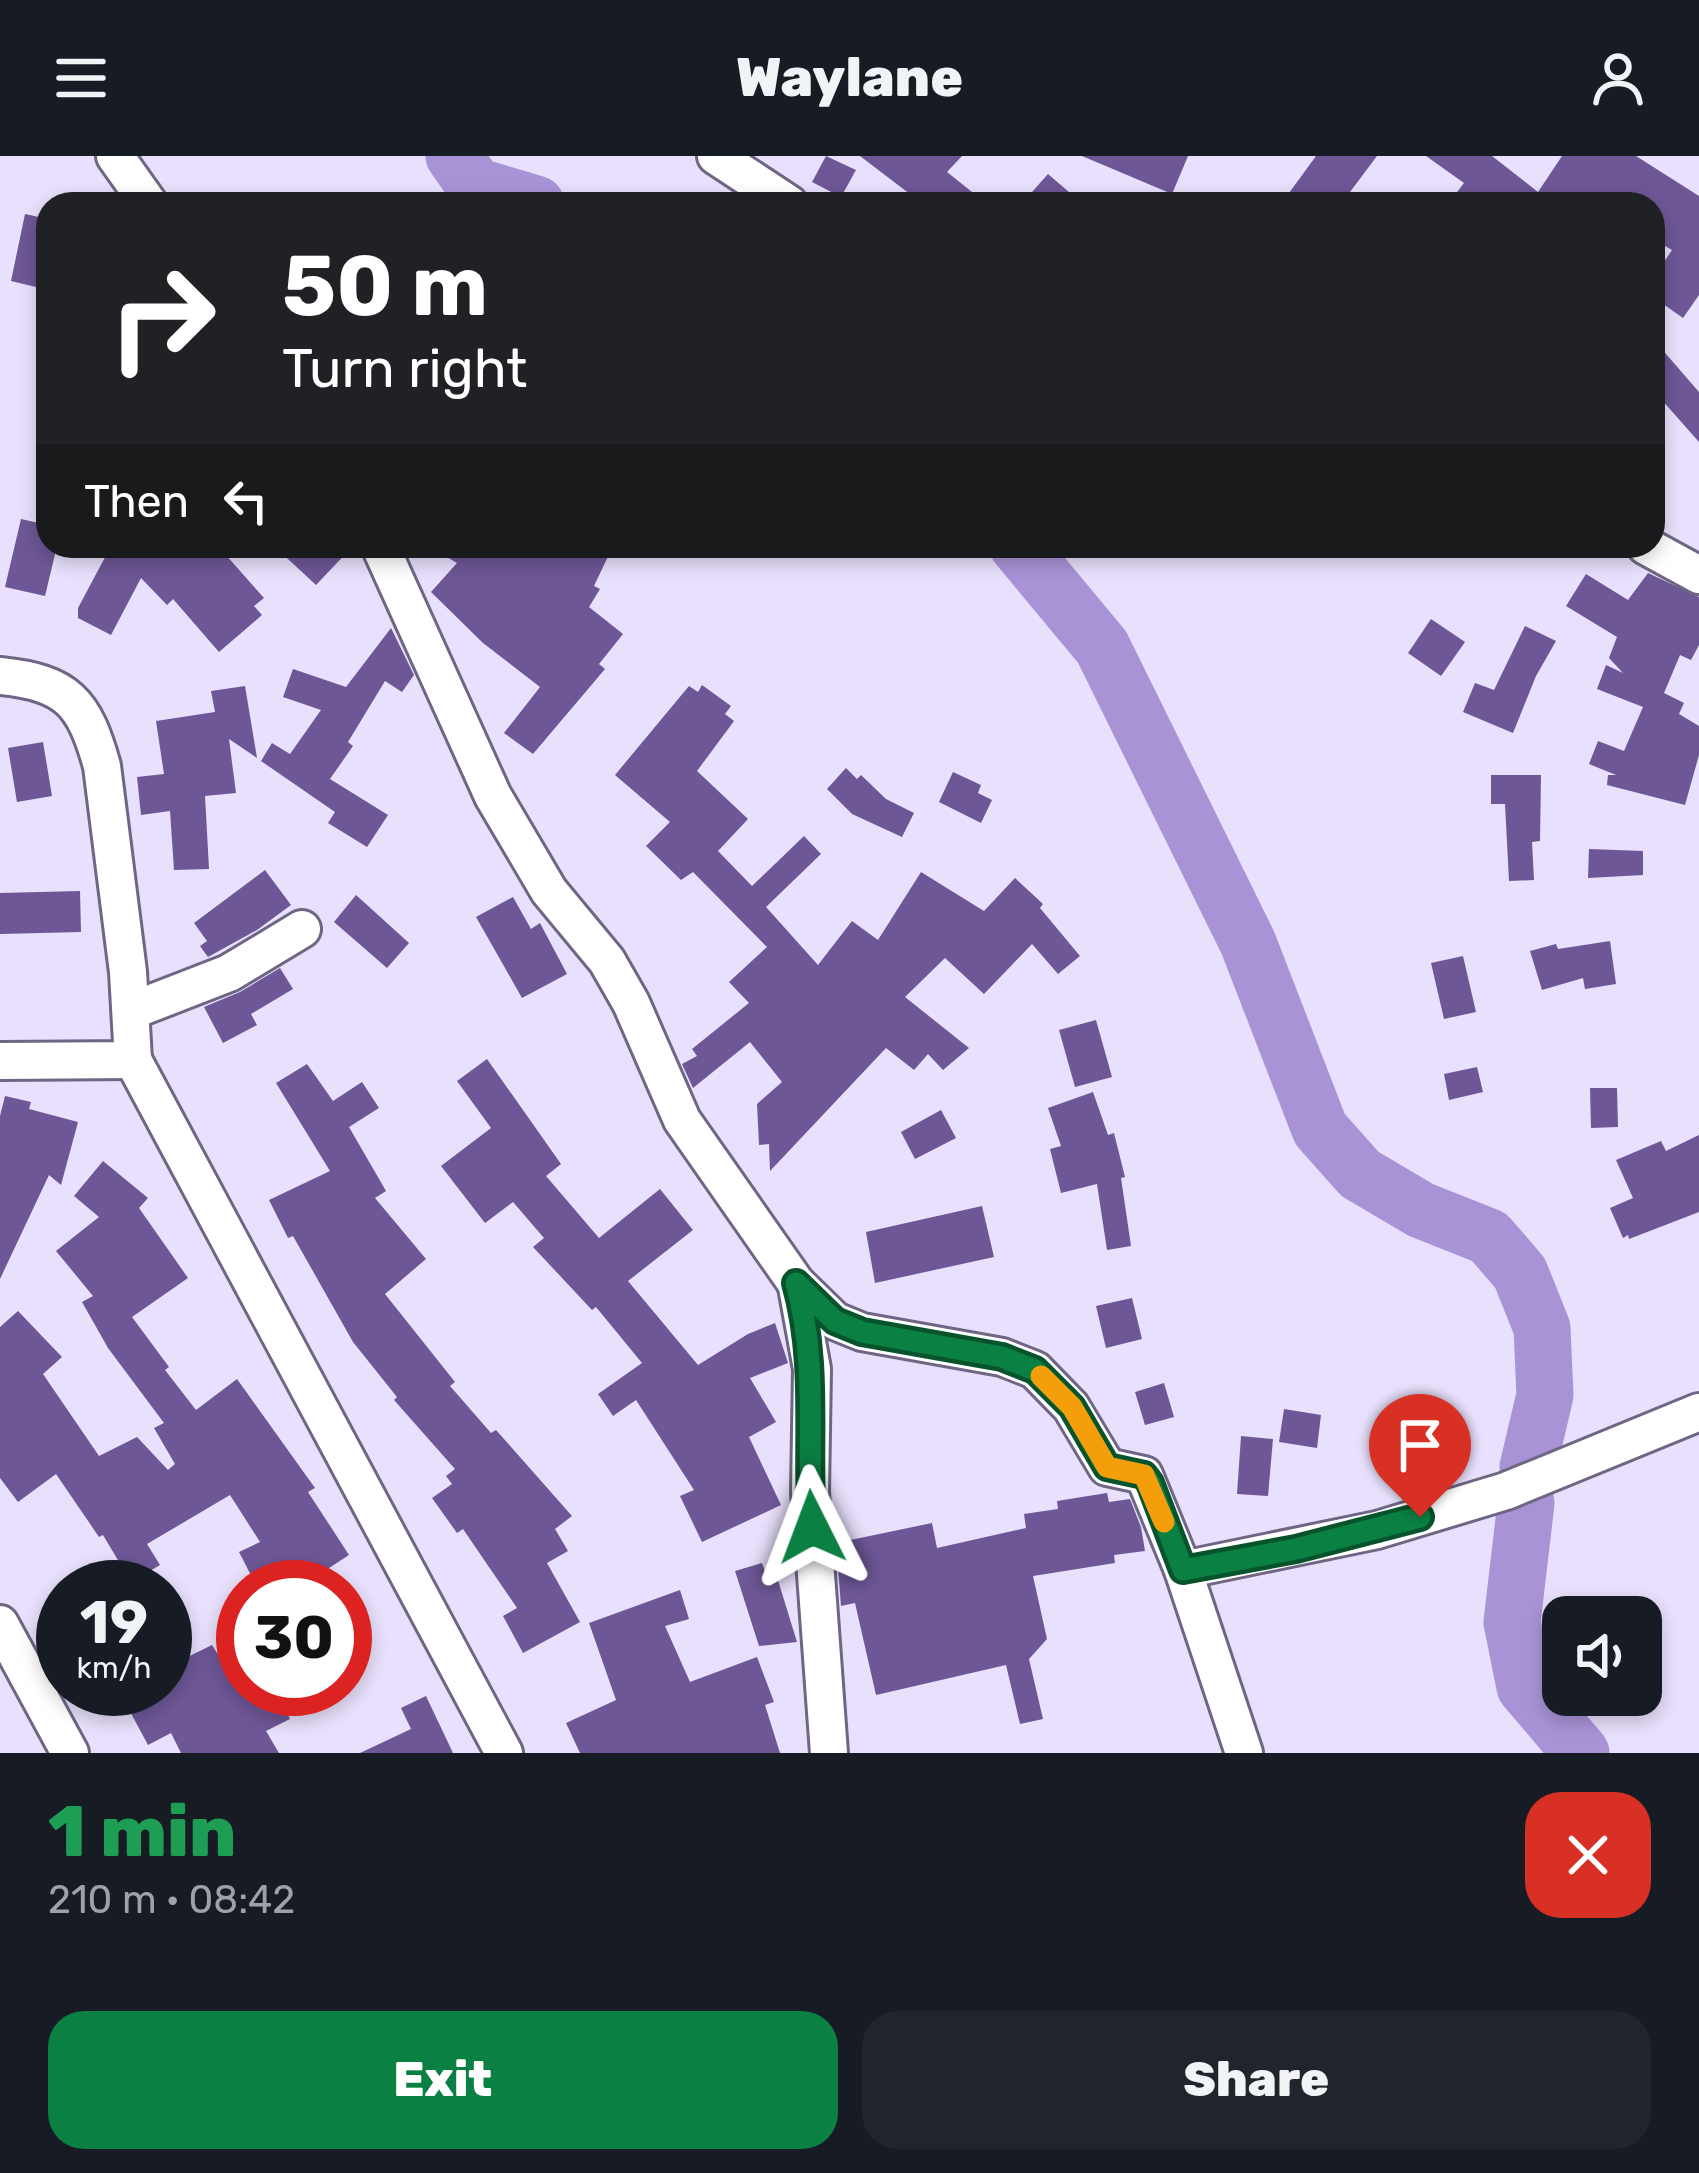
<!DOCTYPE html>
<html lang="en">
<head>
<meta charset="utf-8">
<style>
	:root { --surface:#171b24; --page:#20242c; --text:#f1f3f6; --muted:#9ea1a6; --accent:#0b8043 }
	body { margin:0; font-family:Rubik,sans-serif; background:var(--page); color:var(--text); height:100vh; display:flex; flex-direction:column; font-size:45px; white-space:nowrap }
	* { box-sizing:border-box; margin:0 }
	p { font-size:39px; color:var(--muted) }
	.icon { flex:none; width:66px; height:66px; fill:none; stroke:currentColor; stroke-width:2; stroke-linecap:round; stroke-linejoin:round }
	.map { position:relative; height:1597px; overflow:hidden }
	.details { display:flex; flex-direction:column; background:var(--surface); flex:1 }
	.details>* { flex:none }
	.banner { position:absolute; left:36px; top:36px; width:1629px; height:366px; border-radius:36px; box-shadow:0 6px 18px #0003; background:#202124; color:#fff; overflow:hidden }
	.tools { position:absolute; left:1542px; top:1440px; display:grid; gap:24px }
	.tools a { display:grid; place-items:center; width:120px; height:120px; border-radius:24px; background:var(--surface); box-shadow:0 6px 18px #0003; font-size:60px }
	.speed { position:absolute; left:36px; top:1404px; display:flex; gap:24px; font-size:60px; font-weight:700; text-align:center }
	.speed>* { display:grid; place-content:center; width:156px; height:156px; border-radius:50%; background:var(--surface); box-shadow:0 6px 18px #0003; line-height:1 }
	.speed small { font-size:30px; font-weight:400 }
	.speed .limit { border:18px solid #d22; background:#fff; color:#111 }
	.pin { position:absolute; display:grid; place-items:center; width:102px; height:102px; color:#fff; margin:-123px -51px; border-radius:50% 50% 50% 0; rotate:-45deg; box-shadow:0 0 12px #0007 }
	.pin .icon { rotate:45deg }
	.me { position:absolute; width:132px; margin:-66px; rotate:357deg; stroke-linejoin:round; filter:drop-shadow(0 0 9px #0008) }
	.turn { display:flex; align-items:center; gap:42px; height:252px; padding:0 48px; font-size:54px }
	.turn .icon { width:156px; height:156px; stroke-width:2.5 }
	.turn b { display:block; font-size:84px; line-height:102px }
	.then { display:flex; align-items:center; height:114px; padding:0 48px; background:#0003; gap:24px; font-size:45px }
	.round { display:grid; place-items:center; flex:none; width:126px; height:126px; border-radius:36px; background:var(--page) }
	.head { display:flex; align-items:center; justify-content:space-between; height:204px; padding:0 48px }
	h1 { font-size:72px; font-weight:800; line-height:90px; color:#1e9e55 }
	.action { display:flex; gap:24px; margin-top:auto; padding:24px 48px }
	.action a { flex:1; height:138px; border-radius:36px; background:var(--accent); color:#fff; font-size:48px; font-weight:800; line-height:138px; text-align:center }
	.action a+a { background:var(--page); color:var(--text) }
	header { display:flex; justify-content:space-between; align-items:center; height:156px; padding:0 48px; background:var(--surface); font-size:54px; font-weight:800 }
	.map>svg:first-child { display:block }
	.lines { fill:none; stroke-linecap:round; stroke-linejoin:round }
	.river { stroke:#a993d7; stroke-width:57 }
	.building { fill:#6d5796 }
	.street-casing { stroke:#6f6684; stroke-width:42 }
	.street { stroke:#fff; stroke-width:36 }
	.route-casing { stroke:#07532c; stroke-width:30 }
	.route { stroke:#0b8043; stroke-width:21 }
	.slow { stroke:#f59e0b; stroke-width:21 }
</style>
</head>
<body>
<header><svg class="icon" aria-label="menu" viewBox="0 0 24 24"><path d="M4 6h16M4 12h16M4 18h16"/></svg>Waylane<svg class="icon" aria-label="person" viewBox="0 0 24 24"><circle cx="12" cy="8" r="4"/><path d="M4 21q1-7 8-7t8 7"/></svg></header>
<div class="map">
<svg width="1699" height="1597" viewBox="0 0 1699 1597">
	<rect width="100%" height="100%" fill="#e8e0fc"/>
	<g class="lines">
		<g class="river">
			<path d="M454,0L475,30L536,48"/>
			<path d="M1018,390L1102,491L1248,787L1320,973L1360,1018L1421,1054L1489,1081L1520,1117L1542,1172L1545,1239L1528,1311"/>
			<path d="M1526,1347L1512,1466L1525,1531L1581,1597"/>
		</g>
	</g>
	<g class="building">
		<path d="M826,0L856,14L841,41L812,26Z"/>
		<path d="M860,0H962L947,16L987,48H923Z"/>
		<path d="M1082,0H1188L1172,38Z"/>
		<path d="M1316,0H1377L1341,48H1281Z"/>
		<path d="M1426,0H1492L1538,36L1562,0H1636L1699,40V139L1683,162L1653,141V122L1672,94L1653,83V48H1448L1464,27Z"/>
		<path d="M1048,18L1083,48H1046L1032,36Z"/>
		<path d="M25,58L48,63L36,131L11,125Z"/>
		<path d="M1653,183L1699,236V286L1653,234Z"/>
		<path d="M21,363L48,369V390H57L45,440L5,431Z"/>
		<path d="M111,390H218L264,442L254,450L262,459L219,496L173,443L167,449L141,422L111,479L78,462V452Z"/>
		<path d="M274,390H353L316,429Z"/>
		<path d="M428,390H613L594,430L600,433L589,451L623,478L599,508L605,513L533,598L504,577L540,531L483,487L431,436L457,407Z"/>
		<path d="M1648,417L1699,441V489L1691,504L1680,499L1664,537L1684,547L1679,558L1699,570V599L1685,649L1607,629L1608,619H1616L1589,608L1598,585L1624,595L1643,551L1597,533L1606,509L1623,517L1609,502L1617,481L1566,450L1586,418L1628,444Z"/>
		<path d="M1431,463L1465,486L1441,520L1408,497Z"/>
		<path d="M1525,470L1556,485L1536,520L1513,577L1463,556L1475,527L1494,534Z"/>
		<path d="M391,472L414,519L402,536L385,525L348,586L353,590L330,623L388,659L367,691L328,667L335,656L261,605L272,587L290,598L321,554L283,541L293,513L346,531Z"/>
		<path d="M702,529L731,550L725,558L734,565L697,615L748,663L718,695L752,730L804,680L821,698L766,751L818,809L852,765L878,784L921,716L984,755L1015,722L1043,748L1040,752L1080,800L1058,818L1032,788L984,838L945,802L905,841L969,892L943,914L928,898L914,914L886,892L770,1015L769,988L759,989L757,948L782,926L750,886L693,932L682,908L697,900L692,893L749,847L729,826L767,791L693,716L681,724L646,690L670,666L615,619L689,530L698,536Z"/>
		<path d="M245,530L257,602L229,583L236,637L205,640L209,713L174,714L170,655L141,659L137,621L164,618L156,565L215,556L211,535Z"/>
		<path d="M43,586L52,640L17,646L8,592Z"/>
		<path d="M846,612L857,623L861,619L886,643L914,657L902,681L852,658L827,633Z"/>
		<path d="M953,616L981,629L978,637L992,644L981,667L939,646Z"/>
		<path d="M1491,619H1541L1540,685L1532,686L1534,724L1509,725L1505,648H1491Z"/>
		<path d="M1589,693L1643,695V719L1588,722Z"/>
		<path d="M265,714L291,749L257,774L208,801L200,790L207,785L194,767Z"/>
		<path d="M80,735L81,776L0,778V737Z"/>
		<path d="M356,739L409,787L387,812L334,766Z"/>
		<path d="M513,741L531,773L540,767L567,818L522,842L476,761Z"/>
		<path d="M1610,785L1616,828L1585,833L1583,822L1542,834L1530,795L1556,788L1558,793Z"/>
		<path d="M1463,800L1476,856L1444,863L1431,807Z"/>
		<path d="M280,812L293,833L251,858L257,869L223,887L204,851L240,836Z"/>
		<path d="M1096,864L1112,921L1075,931L1059,874Z"/>
		<path d="M487,903L561,1008L546,1020L599,1082L660,1033L693,1074L628,1125L698,1209L748,1178L775,1167L788,1207L750,1222L776,1266L749,1281L781,1349L702,1386L680,1340L694,1334L636,1244L613,1260L598,1238L642,1207L596,1151L592,1154L533,1091L544,1082L513,1046L485,1067L441,1010L491,972L457,925Z"/>
		<path d="M307,908L333,945L362,926L379,952L349,971L386,1035L375,1042L426,1103L385,1138L455,1226L450,1230L491,1277L496,1274L572,1360L555,1373L568,1395L547,1407L580,1466L523,1497L503,1460L517,1452L463,1373L457,1377L432,1342L452,1328L446,1320L455,1313L394,1244L397,1241L353,1186L293,1080L288,1082L269,1044L330,1015L276,927Z"/>
		<path d="M1477,911L1483,936L1449,944L1444,918Z"/>
		<path d="M1590,932H1617L1618,971L1591,972Z"/>
		<path d="M1093,936L1108,979L1114,977L1125,1021L1121,1022L1131,1090L1107,1094L1097,1028L1061,1037L1050,993L1061,990L1048,952Z"/>
		<path d="M5,940L31,946L29,953L78,966L61,1029L49,1019L0,1123V960Z"/>
		<path d="M941,954L956,982L915,1003L901,976Z"/>
		<path d="M1699,979V1056L1629,1083L1628,1079L1623,1082L1610,1052L1633,1042L1616,1004L1661,985L1666,995Z"/>
		<path d="M103,1005L148,1042L139,1052L188,1122L132,1161L169,1211L165,1214L196,1254L237,1223L315,1332L308,1336L349,1399L300,1431H257L239,1396L260,1386L230,1339L147,1388L160,1409L131,1426L103,1379L99,1381L56,1318L18,1346L0,1322V1171L18,1155L62,1201L43,1218L99,1300L137,1281L168,1314L175,1308L154,1272L164,1267L108,1192L82,1146L93,1140L56,1095L99,1061L74,1040Z"/>
		<path d="M982,1050L994,1101L875,1127L866,1076Z"/>
		<path d="M1132,1142L1142,1183L1106,1192L1096,1150Z"/>
		<path d="M1164,1227L1174,1261L1145,1269L1135,1236Z"/>
		<path d="M1284,1253L1321,1259L1317,1292L1279,1286Z"/>
		<path d="M1241,1280L1273,1283L1268,1340L1237,1338Z"/>
		<path d="M1107,1337L1109,1346L1130,1343L1141,1371L1145,1395L1114,1399L1115,1407L1033,1420L1047,1483L1029,1503L1043,1563L1020,1568L1006,1509L876,1539L855,1447L841,1450L836,1387L932,1367L937,1392L1026,1372L1024,1358L1058,1353L1057,1345Z"/>
		<path d="M762,1407L768,1424L777,1421L797,1486L759,1490L735,1415Z"/>
		<path d="M680,1434L689,1463L665,1470L690,1526L757,1501L774,1546L765,1549L780,1597H580L566,1567L616,1544L589,1467Z"/>
		<path d="M212,1489L240,1533H276L290,1563L266,1575L279,1597H181L171,1577L148,1589L118,1533H165V1512Z"/>
		<path d="M426,1540L453,1597H360L411,1573L401,1552Z"/>
	</g>
	<g class="lines">
		<defs>
			<g id="street">
				<path d="M115,0L149,48"/>
				<path d="M716,0L789,48"/>
				<path d="M380,390L493,640L549,735L607,805L631,847L682,964L796,1127L835,1165L862,1176L1002,1201L1035,1214L1071,1251L1107,1311L1144,1319L1183,1414L1244,1597"/>
				<path d="M1646,390L1699,419"/>
				<path d="M0,520C68,527 84,546 102,610L128,816L133,904L0,905"/>
				<path d="M131,855L229,817L302,773"/>
				<path d="M133,904L504,1597"/>
				<path d="M797,1131L812,1213L810,1336L829,1597"/>
				<path d="M1183,1414L1377,1374L1506,1335L1699,1256"/>
				<path d="M0,1468L70,1597"/>
			</g>
		</defs>
		<use href="#street" class="street-casing"/>
		<use href="#street" class="street"/>
	</g>
	<g class="lines">
		<defs>
			<path id="route" d="M812,1371C806,1289 819,1208 796,1127L835,1165L862,1176L1002,1201L1035,1214L1072,1251L1107,1311L1144,1319L1150,1327L1183,1414L1296,1393L1420,1361"/>
		</defs>
		<use href="#route" class="route-casing"/>
		<use href="#route" class="route"/>
		<path class="slow" d="M1041,1220L1072,1251L1107,1311L1144,1319L1164,1366"/>
	</g>
</svg>
<div class="tools">
<a><svg class="icon" aria-label="sound" viewBox="0 0 24 24"><path d="M4 9h4l5-4v14l-5-4H4zM17 9q2 3 0 6"/></svg></a>
</div>
<div class="speed"><div>19<small>km/h</small></div><div class="limit">30</div></div>
<div class="pin" style="left:1420px;top:1361px;background:#d93025"><svg class="icon" aria-label="arrive" viewBox="0 0 24 24"><path d="M6 21V4h12l-3 4 3 4H6"/></svg></div>
<svg class="me" style="left:812px;top:1371px" viewBox="-20 -20 40 40"><path d="M0-17L14 15 0 8-14 15z" fill="#0b8043" stroke="#fff" stroke-width="4"/></svg>
<div class="banner">
<div class="turn"><svg class="icon" aria-label="right" viewBox="0 0 24 24"><path d="M7 20v-9h11M14 6l5 5-5 5"/></svg><div><b>50 m</b>Turn right</div></div>
<div class="then">Then<svg class="icon" aria-label="left" viewBox="0 0 24 24"><path d="M17 20v-9H6M10 6l-5 5 5 5"/></svg></div>
</div>
</div>
<section class="details">
<div class="head"><div><h1>1 min</h1><p>210 m · 08:42</p></div><a class="round" style="background:#d93025;color:#fff"><svg class="icon" aria-label="close" viewBox="0 0 24 24"><path d="M6 6l12 12M18 6L6 18"/></svg></a></div>
<div class="action"><a>Exit</a><a>Share</a></div>
</section>
</body>
</html>
